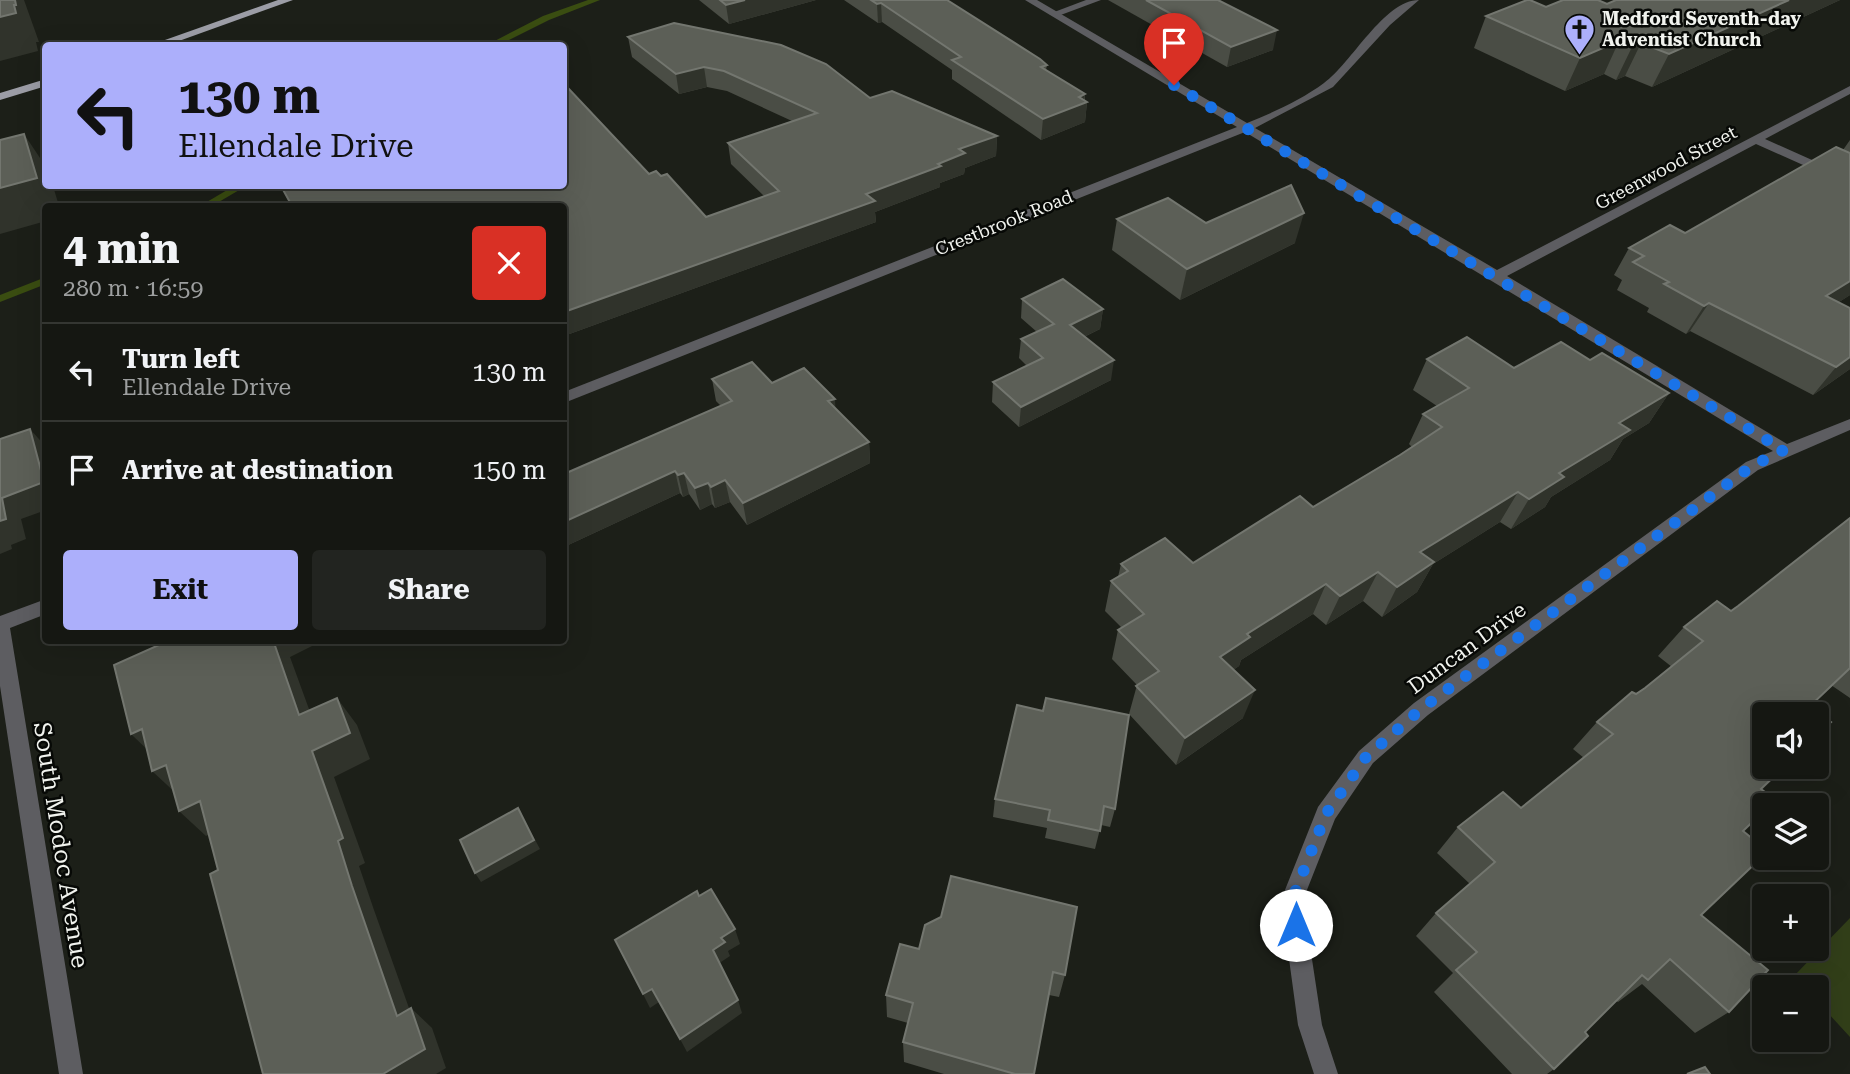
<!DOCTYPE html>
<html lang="en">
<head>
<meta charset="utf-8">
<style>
	:root { --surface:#151712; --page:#222420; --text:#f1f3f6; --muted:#9d9f9f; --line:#343632; --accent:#acaffb }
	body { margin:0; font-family:"Roboto Serif",serif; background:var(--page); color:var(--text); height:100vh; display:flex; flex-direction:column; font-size:26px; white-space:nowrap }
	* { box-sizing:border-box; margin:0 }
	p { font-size:23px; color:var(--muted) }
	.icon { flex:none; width:38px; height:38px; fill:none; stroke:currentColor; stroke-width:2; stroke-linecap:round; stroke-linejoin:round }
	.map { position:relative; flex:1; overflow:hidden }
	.side { position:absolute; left:42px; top:203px; width:525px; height:441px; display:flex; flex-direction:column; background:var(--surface); border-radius:7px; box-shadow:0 7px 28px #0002,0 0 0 2px var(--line) }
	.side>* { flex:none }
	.guide { position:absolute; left:42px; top:42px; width:525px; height:147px; border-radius:7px; box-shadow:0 7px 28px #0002,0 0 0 2px var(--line); background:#acaffb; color:#111; overflow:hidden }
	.fabs { position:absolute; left:1752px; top:702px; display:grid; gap:14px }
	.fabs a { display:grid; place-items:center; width:77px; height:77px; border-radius:7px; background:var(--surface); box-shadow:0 7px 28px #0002,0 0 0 2px var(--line); font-size:35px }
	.pin { position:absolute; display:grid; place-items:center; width:60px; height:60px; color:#fff; margin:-72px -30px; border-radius:50% 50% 50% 0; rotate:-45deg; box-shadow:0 0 7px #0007 }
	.pin .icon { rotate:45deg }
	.me { position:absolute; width:77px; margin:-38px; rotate:0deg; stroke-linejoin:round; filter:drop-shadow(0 0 5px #0008) }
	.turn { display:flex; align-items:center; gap:24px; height:147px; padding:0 21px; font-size:32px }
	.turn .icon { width:91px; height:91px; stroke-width:2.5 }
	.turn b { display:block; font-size:49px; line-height:60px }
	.round { display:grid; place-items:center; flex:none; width:74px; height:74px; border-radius:7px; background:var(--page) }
	.summary { display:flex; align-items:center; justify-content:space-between; height:119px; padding:0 21px }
	h1 { font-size:42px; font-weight:700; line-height:52px }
	.cta { display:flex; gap:14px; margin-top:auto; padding:14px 21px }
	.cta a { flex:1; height:80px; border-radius:7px; background:var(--accent); color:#111; font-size:28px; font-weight:700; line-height:80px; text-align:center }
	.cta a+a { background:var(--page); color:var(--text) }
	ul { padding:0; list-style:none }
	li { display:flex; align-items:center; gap:21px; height:98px; padding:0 21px; border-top:2px solid var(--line) }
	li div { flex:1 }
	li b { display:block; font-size:26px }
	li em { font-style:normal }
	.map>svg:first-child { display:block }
	.green { fill:#323f19 }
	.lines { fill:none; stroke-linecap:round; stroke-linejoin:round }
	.stream { fill:#3a4d11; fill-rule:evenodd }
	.lane { fill:#5d5d61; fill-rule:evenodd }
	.street { fill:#5d5d61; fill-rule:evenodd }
	.primary { fill:#9c9da6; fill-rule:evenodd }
	.wall { fill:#4a4d45 }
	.shaded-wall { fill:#30332b }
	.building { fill:#5c5f57; stroke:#73766f; stroke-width:2 }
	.route { stroke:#1a73e8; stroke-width:12; stroke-dasharray:0 21.6 }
	.labels { text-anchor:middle; stroke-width:5; stroke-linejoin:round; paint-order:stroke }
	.far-poi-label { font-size:18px; font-weight:bold; fill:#f1f3ee; stroke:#070906; text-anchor:start }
	.far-street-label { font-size:18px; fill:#f1f3ee; stroke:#070906 }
	.street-label { font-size:21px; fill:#f1f3ee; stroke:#070906 }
	.near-street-label { font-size:24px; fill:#f1f3ee; stroke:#070906 }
</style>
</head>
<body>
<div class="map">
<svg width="1850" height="1074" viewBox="0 0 1850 1074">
	<rect width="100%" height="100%" fill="#1c1f18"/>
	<path class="green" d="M1850,918V1037L1817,1001L1816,987H1804L1794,976Z"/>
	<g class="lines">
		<g class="stream">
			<path d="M588,0H600L549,20L497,46H485L543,16Z"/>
			<path d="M234,186H246L212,206H200Z"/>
			<path d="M46,277V284L0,302V295Z"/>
		</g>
		<path class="lane" d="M1086,0H1101L1058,16L1049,14Z"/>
		<g class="street">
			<path d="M1025,0H1037L1247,123C1272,113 1301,100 1324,83C1351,64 1384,0 1419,0L1390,25L1333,87L1255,128L1497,270L1850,86V94L1765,139L1850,177V186L1756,144L1507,276L1787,444L1850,419V430L1758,470L1428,715L1373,763L1335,819L1303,900L1322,1025L1338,1074H1314L1298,1025L1281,900L1318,807L1359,751L1414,703L1746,462L1773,451L1245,132L564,403V392L1237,127Z"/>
			<path d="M46,599V614L10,628L83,1074H59L0,686V616Z"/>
		</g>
		<g class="primary">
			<path d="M278,0H293L165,46H148Z"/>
			<path d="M46,79V86L0,100V93Z"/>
		</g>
	</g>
	<g class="wall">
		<path d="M699,0H816L729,24Z"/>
		<path d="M844,0H947L1047,65L1046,70L1085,94V100L1087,102L1085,122L1041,140L952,79V70L882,22L878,23Z"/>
		<path d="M1108,0H1218L1273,50L1227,67Z"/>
		<path d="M1616,0H1840L1652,87L1625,76L1616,80L1604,74L1565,91L1474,48L1486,16L1546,7L1607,4Z"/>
		<path d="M628,37L870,98L997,136L996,156L965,168L964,174L940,183V187L875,212L876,222L564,336V206H291L281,186L649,174L706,217L764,196L731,164L728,143L792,121L727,91L707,87L679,94L632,57Z"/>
		<path d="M1850,140V295L1839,302L1850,369L1813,395L1690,331L1686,334L1647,312L1649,308L1617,290L1622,280L1614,275L1629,248L1685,233L1843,150Z"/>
		<path d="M1117,219L1206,223L1295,243L1180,300L1112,250Z"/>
		<path d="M1022,299L1103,309L1100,329L1084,337L1111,380L1019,427L992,402L993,382L1027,366L1019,358L1021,339L1037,332L1021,318Z"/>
		<path d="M1427,359L1514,368L1590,360L1669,393L1649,423L1623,439L1610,460L1551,497L1545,507L1511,529L1500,522L1433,564L1417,592L1382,617L1363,601L1326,625L1313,614L1241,660L1239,666L1233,670L1243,718L1176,765L1129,714L1137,685L1112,659L1118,630L1122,628L1105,611L1111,581L1118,577L1121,564L1193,563L1313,507L1412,447L1409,444L1423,414L1437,406L1413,390Z"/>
		<path d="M712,379L772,383L835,399V409L869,442L870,463L747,525L730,502L715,508L712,504L700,510L689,494L683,497L680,493L564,547V474L721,406L716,401Z"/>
		<path d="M1850,518V698L1831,685L1809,707L1761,789L1743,831L1701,915L1729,1012L1695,1033L1642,984L1618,1002L1616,1001L1585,1032L1554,1069L1547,1074H1512L1434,992L1453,973L1416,936L1436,913L1470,884L1437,853L1458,827L1521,808L1584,758L1573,749L1597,722L1645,688L1672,667L1658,656L1684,627L1731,611L1738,606Z"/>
		<path d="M1017,705L1115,809L1110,827L1101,825L1095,849L1045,838L1047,828L993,817L995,799Z"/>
		<path d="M925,925L1065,975L1059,997L1049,995L1034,1074H944L904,1062L903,1042L908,1023L887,1017L886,995L919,949Z"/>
	</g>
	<g class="shaded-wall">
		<path d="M15,0H24L39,42H36L38,51L0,61V17L14,5Z"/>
		<path d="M745,0H816L729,24L726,5Z"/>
		<path d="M1789,0H1840L1652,87L1669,54Z"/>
		<path d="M881,3L882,22L878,23L877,4Z"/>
		<path d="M1277,30L1273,50L1227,67L1231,47Z"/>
		<path d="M1619,41L1604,74L1565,91L1580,58Z"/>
		<path d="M1641,43L1625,76L1616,80L1632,47Z"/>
		<path d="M704,67L707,87L679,94L676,74Z"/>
		<path d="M1085,94L1084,103L1087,102L1085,122L1041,140L1043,119L1079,97Z"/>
		<path d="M24,134L46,167V186H53L59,206H46V221L0,234V188Z"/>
		<path d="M997,136L996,156L965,168L964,174L940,183V187L875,212L876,222L564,336V312L866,194L938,164L959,149Z"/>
		<path d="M1304,213L1295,243L1180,300L1187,269Z"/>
		<path d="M1850,281V295L1805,324L1826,296Z"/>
		<path d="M1709,303L1690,331L1686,334L1704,306Z"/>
		<path d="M1103,309L1100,329L1067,345L1070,325Z"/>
		<path d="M1850,357V369L1813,395L1836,367Z"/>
		<path d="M1114,360L1111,380L1019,427L1021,407Z"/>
		<path d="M1669,393L1649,423L1623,439L1610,460L1551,497L1545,507L1511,529L1529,499L1619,423Z"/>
		<path d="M835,399L836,420L828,401Z"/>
		<path d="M30,429L46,447V510L21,519L26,539L11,545L12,549L0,554V521L2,498Z"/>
		<path d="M869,442L870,463L747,525L743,503Z"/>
		<path d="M675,471L680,493L564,547V522Z"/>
		<path d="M684,473L689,494L683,497L678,475Z"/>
		<path d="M725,480L730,502L715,508L711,487Z"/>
		<path d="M708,483L712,504L700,510L695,488Z"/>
		<path d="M1518,492L1500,522L1433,564L1417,592L1382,617L1397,587L1420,552Z"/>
		<path d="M1378,572L1363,601L1326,625L1340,596Z"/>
		<path d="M1326,584L1313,614L1241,660L1239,666L1210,686L1220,657L1247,634Z"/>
		<path d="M273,640H324L290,657L321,742L299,715Z"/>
		<path d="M1255,690L1243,718L1176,765L1185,738Z"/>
		<path d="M337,698L357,725L370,759L334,777L365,863L359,866L374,910L419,1036L397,1016L352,886L338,841L312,751Z"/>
		<path d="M142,729L159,761L131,734Z"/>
		<path d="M166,765L180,797L152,771Z"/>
		<path d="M200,801L226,827L206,836L179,811Z"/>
		<path d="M518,808L540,849L481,882L475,873Z"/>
		<path d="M735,929L740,944L728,951L730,956L718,964L713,950L721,938Z"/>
		<path d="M652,989L659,1002L650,1008L643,994Z"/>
		<path d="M738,1000L742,1013L687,1052L680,1039Z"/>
		<path d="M411,1008L432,1028L446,1068L436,1074H383Z"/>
	</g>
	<g class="building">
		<path d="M0,0H15L16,5H14L16,13L0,17Z"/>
		<path d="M720,0H745L726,5Z"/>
		<path d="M871,0H947L1040,59L1047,65L1041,67L1085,94L1079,97L1087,102L1043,119L952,60L961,57L881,3L877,4Z"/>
		<path d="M1146,0H1218L1277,30L1231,47Z"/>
		<path d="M1527,0H1530L1546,7L1563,0H1598L1607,4L1616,0H1789L1669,54L1641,43L1632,47L1619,41L1580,58L1486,16Z"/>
		<path d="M674,23L781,45L826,64L870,98L892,91L997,136L959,149L965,153L938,164L941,166L866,194L875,201L564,312V206H292L281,186H564V88L567,87L649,174L656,171L661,176L667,174L706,217L779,191L728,143L817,113L724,71L704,67L676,74L628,37Z"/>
		<path d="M24,134L37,178L0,188V140Z"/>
		<path d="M1836,147L1850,153V281L1826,296L1850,308V357L1836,367L1709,303L1704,306L1664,284L1669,282L1633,262L1644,256L1629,248L1670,225L1685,233Z"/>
		<path d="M1291,185L1304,213L1187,269L1117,219L1168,198L1206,223Z"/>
		<path d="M1063,279L1103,309L1070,325L1114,360L1021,407L993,382L1043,358L1021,339L1054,324L1022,299Z"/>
		<path d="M1467,337L1514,368L1561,342L1590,360L1602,353L1669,393L1619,423L1630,430L1559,473L1564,477L1529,499L1518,492L1420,552L1434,562L1397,587L1378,572L1340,596L1326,584L1247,634L1250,637L1220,657L1255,690L1185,738L1136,686L1159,671L1118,630L1144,614L1111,581L1128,571L1121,564L1165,538L1193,563L1300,496L1313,507L1400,455L1442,427L1423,414L1469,388L1427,359Z"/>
		<path d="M752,362L772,383L804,368L835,399L828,401L869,442L743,503L725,480L711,487L708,483L695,488L684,473L678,475L675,471L564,522V474L732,401L712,379Z"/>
		<path d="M30,429L44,482L2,498L6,519L0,521V439Z"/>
		<path d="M1850,518V668L1809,707L1831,722L1816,736V714H1764V766H1785L1761,789L1776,800L1771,805H1764V811L1743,831L1764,848V855L1701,915L1768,970L1729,1012L1670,959L1648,980L1642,975L1585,1032L1588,1036L1554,1069L1456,970L1477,952L1436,913L1495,862L1458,827L1503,792L1521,808L1613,734L1597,722L1632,692L1636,694L1645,688L1703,641L1684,627L1717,601L1731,611L1738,606Z"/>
		<path d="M170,640H273L299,715L337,698L350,733L312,751L343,838L338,841L352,886L397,1016L411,1008L425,1049L383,1074H263L210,874L218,870L200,801L179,811L166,765L152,771L142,729L131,734L114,665Z"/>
		<path d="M1046,698L1129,715L1115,809L1104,806L1100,831L1048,820L1050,810L995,799L1017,705L1043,711Z"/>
		<path d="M518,808L534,840L475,873L460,840Z"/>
		<path d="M951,876L1077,907L1065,975L1053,972L1034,1074H1015L903,1042L913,1003L886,995L900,944L919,949L925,925L941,917Z"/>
		<path d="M711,889L735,929L721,938L725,942L713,950L738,1000L680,1039L652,989L643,994L615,940L697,891L699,896Z"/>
		<path d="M1705,1067L1710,1074H1687Z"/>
	</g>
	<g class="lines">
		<path class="route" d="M1174,85L1784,450L1752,466L1421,709L1366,757L1326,814L1292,900L1296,925"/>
	</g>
	<defs>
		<symbol id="church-pin" viewBox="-11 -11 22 30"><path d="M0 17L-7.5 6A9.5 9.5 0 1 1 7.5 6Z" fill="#acaffb" stroke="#070906"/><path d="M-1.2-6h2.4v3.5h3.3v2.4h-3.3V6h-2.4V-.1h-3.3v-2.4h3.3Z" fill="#111"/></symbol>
	</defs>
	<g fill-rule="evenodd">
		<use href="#church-pin" x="1562" y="12" width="35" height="47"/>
	</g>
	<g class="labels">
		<g class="far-poi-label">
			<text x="1602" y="25">Medford Seventh-day<tspan x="1602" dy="21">Adventist Church</tspan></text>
		</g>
		<g class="far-street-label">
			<text transform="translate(1666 168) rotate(-28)" y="6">Greenwood Street</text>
			<text transform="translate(1004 223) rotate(-22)" y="6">Crestbrook Road</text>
		</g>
		<g class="street-label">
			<text transform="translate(1467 648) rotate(-36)" y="7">Duncan Drive</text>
		</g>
		<g class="near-street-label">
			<text transform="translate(61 845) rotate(81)" y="8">South Modoc Avenue</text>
		</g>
	</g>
</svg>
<div class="fabs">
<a><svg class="icon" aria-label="sound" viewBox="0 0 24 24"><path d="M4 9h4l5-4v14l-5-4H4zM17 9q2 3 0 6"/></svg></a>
<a><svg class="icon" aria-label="layers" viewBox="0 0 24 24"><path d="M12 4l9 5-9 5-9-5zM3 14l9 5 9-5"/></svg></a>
<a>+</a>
<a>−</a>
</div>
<div class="pin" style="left:1174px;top:85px;background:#d93025"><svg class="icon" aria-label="arrive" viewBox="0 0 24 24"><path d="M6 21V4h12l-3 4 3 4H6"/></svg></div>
<svg class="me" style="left:1296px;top:925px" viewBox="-20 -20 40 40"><circle r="19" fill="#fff"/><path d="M0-13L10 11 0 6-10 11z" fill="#1a73e8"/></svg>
<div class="guide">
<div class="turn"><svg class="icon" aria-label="left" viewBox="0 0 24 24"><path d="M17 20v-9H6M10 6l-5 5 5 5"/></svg><div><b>130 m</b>Ellendale Drive</div></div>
</div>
<section class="side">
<div class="summary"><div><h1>4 min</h1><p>280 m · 16:59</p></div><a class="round" style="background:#d93025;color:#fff"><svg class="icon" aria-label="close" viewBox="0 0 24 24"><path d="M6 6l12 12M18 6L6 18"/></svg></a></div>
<ul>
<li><svg class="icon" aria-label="left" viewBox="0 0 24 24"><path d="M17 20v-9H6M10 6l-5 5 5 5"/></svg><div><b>Turn left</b><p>Ellendale Drive</p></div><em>130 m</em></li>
<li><svg class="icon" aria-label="arrive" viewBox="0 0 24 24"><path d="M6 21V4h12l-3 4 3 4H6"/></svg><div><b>Arrive at destination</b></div><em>150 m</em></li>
</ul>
<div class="cta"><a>Exit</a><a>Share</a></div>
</section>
</div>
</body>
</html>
